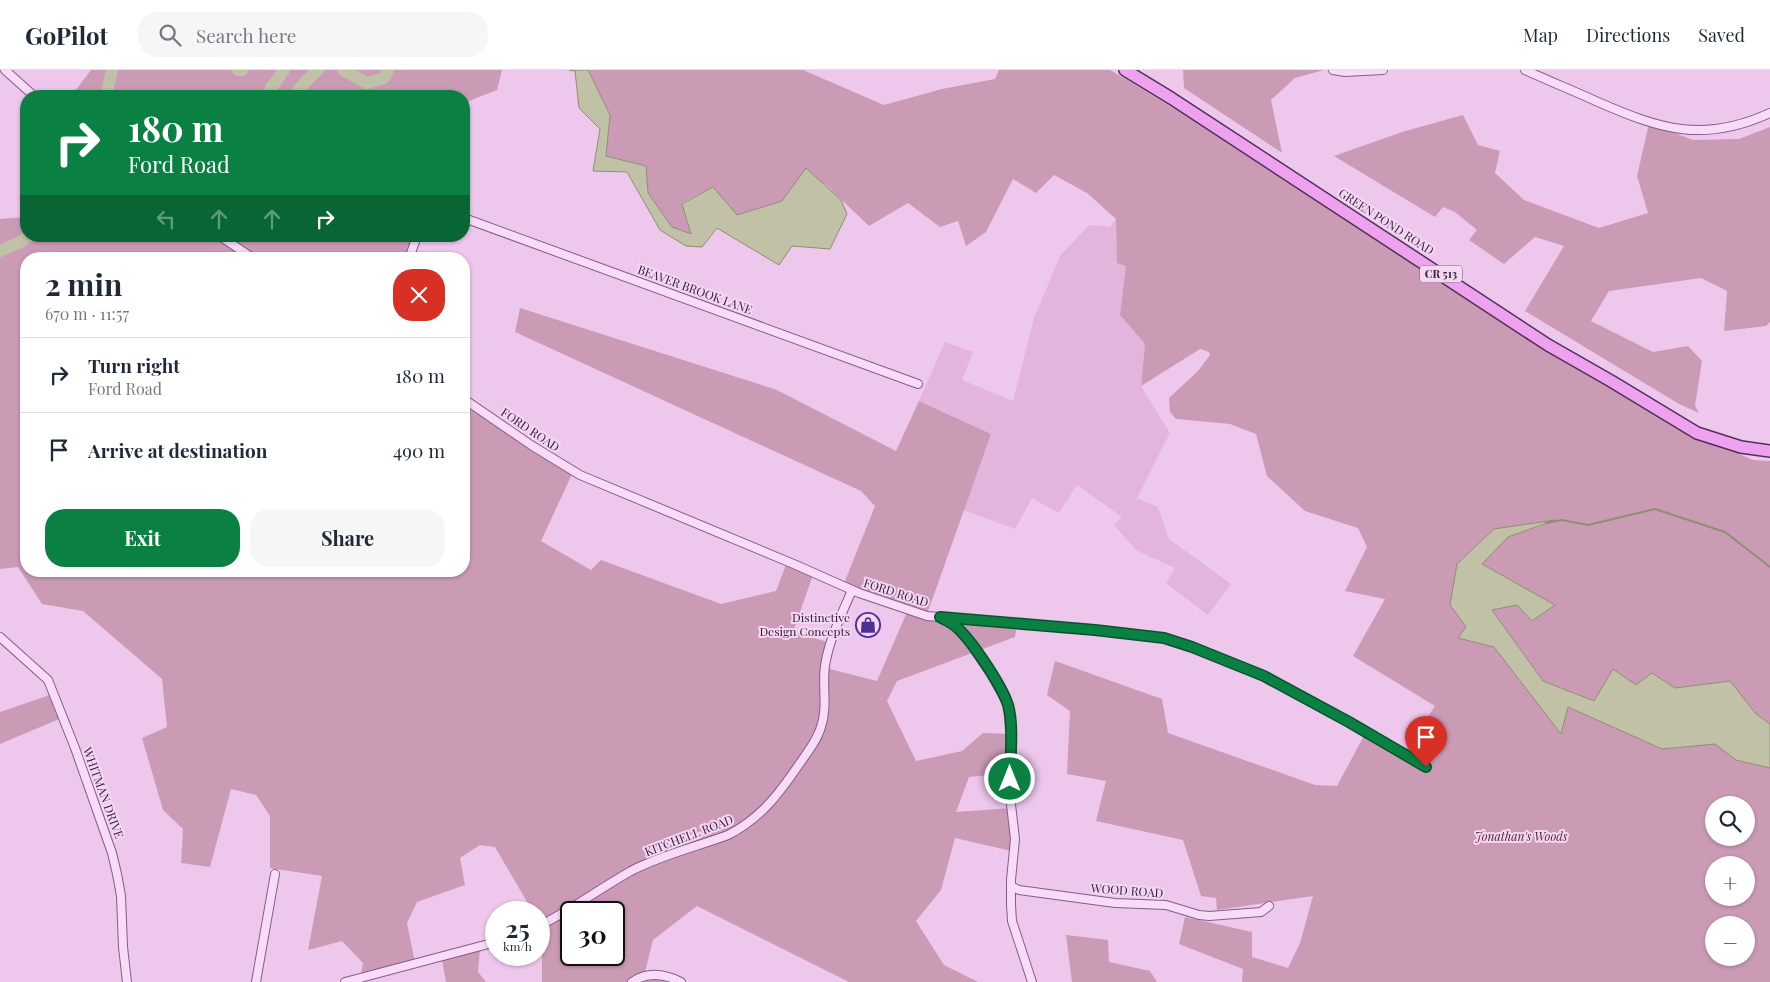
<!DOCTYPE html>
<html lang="en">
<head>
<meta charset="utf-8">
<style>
	:root { --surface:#fff; --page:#f6f6f7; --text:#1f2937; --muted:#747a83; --line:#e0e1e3; --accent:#0b8043 }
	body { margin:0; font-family:"Playfair Display",serif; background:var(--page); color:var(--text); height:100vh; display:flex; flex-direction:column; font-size:19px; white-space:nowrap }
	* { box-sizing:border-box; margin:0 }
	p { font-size:16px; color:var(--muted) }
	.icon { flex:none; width:28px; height:28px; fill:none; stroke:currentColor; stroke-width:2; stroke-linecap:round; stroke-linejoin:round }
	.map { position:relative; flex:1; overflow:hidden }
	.drawer { position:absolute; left:20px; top:182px; width:450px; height:325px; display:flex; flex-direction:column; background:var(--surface); border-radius:20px; box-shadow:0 1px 4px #0004 }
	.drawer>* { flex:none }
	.banner { position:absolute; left:20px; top:20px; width:450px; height:152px; border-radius:20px; box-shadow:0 1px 4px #0004; background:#0b8043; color:#fff; overflow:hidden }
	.controls { position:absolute; left:1705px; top:726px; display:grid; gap:10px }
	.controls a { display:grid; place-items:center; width:50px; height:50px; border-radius:50%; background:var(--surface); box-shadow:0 1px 4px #0004; font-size:25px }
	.speed { position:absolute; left:485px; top:831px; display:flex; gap:10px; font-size:25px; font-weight:700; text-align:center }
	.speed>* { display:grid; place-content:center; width:65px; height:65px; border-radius:50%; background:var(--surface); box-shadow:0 1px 4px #0004; line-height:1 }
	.speed small { font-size:12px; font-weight:400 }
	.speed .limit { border:2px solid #111; border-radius:8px; background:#fff; color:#111 }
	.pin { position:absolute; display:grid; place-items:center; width:42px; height:42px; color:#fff; margin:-51px -21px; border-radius:50% 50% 50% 0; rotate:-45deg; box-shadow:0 0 5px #0007 }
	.pin .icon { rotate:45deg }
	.me { position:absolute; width:55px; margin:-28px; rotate:0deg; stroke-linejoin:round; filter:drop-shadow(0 0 4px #0008) }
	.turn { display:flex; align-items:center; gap:18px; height:105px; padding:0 25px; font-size:22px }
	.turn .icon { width:65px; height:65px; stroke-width:2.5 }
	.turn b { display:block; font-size:35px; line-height:42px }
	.lanes { display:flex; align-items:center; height:48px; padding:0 25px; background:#0003; justify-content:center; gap:25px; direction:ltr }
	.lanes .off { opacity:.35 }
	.round { display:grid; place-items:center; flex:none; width:52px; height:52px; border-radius:20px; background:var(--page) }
	.summary { display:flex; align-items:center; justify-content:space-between; height:85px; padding:0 25px }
	h1 { font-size:30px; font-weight:700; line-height:38px }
	.action { display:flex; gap:10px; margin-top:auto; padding:10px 25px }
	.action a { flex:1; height:58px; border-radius:20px; background:var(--accent); color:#fff; font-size:20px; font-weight:700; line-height:58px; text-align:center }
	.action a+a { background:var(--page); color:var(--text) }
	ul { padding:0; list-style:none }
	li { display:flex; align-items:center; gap:15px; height:75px; padding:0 25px; border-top:1px solid var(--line) }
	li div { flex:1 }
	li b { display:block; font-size:19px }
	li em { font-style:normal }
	header { display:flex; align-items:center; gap:30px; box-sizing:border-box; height:70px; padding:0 25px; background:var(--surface); border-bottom:1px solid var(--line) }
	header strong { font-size:24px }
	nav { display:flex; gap:28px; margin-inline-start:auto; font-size:18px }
	.search { width:350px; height:45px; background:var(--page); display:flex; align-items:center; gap:12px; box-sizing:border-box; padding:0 18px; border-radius:20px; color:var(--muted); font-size:19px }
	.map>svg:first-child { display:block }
	.farmland { fill:#e3b5dc }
	.green { fill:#cb9bb6; fill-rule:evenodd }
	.water { fill:#c1c1a8; stroke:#8d906f }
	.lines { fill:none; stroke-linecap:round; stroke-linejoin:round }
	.stream { stroke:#8d906f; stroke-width:2 }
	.river { stroke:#c1c1a8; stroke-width:12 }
	.minor-casing { stroke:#825d89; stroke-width:10 }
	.primary-casing { stroke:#4f3157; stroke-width:14 }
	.minor { stroke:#f8dbf7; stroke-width:8 }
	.primary { stroke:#eea1ee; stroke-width:11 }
	.route-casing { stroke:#07532c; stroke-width:12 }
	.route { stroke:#0b8043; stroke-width:9 }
	.labels { text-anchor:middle; stroke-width:4; stroke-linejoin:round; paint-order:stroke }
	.shield { fill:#f5d7f4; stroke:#6e5771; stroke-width:1 }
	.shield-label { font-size:11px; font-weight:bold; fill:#342039 }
	.street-label { font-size:12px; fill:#342039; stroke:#f5d7f4 }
	.poi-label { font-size:12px; fill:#342039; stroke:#f5d7f4; text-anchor:end }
	.park-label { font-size:12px; font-style:italic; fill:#55273b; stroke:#f5d7f4 }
</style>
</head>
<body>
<header>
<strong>GoPilot</strong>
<div class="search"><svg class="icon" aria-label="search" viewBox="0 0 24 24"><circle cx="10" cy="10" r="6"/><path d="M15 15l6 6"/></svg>Search here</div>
<nav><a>Map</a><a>Directions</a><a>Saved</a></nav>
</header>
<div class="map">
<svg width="1770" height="912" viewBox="0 0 1770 912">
	<rect width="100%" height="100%" fill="#edc7ec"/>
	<path class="farmland" d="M1116,149L1127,195L1120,245L1145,274L1141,316L1170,363L1137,428L1158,437L1169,469L1231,514L1208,545L1166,513L1175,498L1136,480L1114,455L1122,447L1077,415L1059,443L1032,428L1015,459L963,440L991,364L919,331L945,272L973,282L962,310L1013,331L1034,248L1060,186L1089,155L1110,157Z"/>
	<g class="green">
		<path d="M91,0H502L497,20L464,33V26H74L75,21Z"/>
		<path d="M588,0H803L884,35L942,19L995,9L999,0H1110L1222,67L1681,359L1753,390L1770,391V654L1756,644L1730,611L1675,618L1652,604L1636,615L1627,609L1630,621L1770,666V912H1242L1243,899L1179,874L1185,847L1252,862V887L1288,898L1300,873L1313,826L1217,840L1216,828L1201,826L1183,770L1096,751L1106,711L1067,704L1070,641L1047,625L1055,591L1162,629L1168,663L1315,715L1337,716L1366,662L1402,685L1435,636L1353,586L1385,529L1345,521L1367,477L1358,458L1305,441L1267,406L1256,364L1230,354L1176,349L1170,342L1169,328L1198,301L1210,285L1209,282L1200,279L1141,316L1145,274L1120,245L1126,196L1117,193L1116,149L1087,123L1054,105L1036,123L1013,109L986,162L966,176L958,151L940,157L908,133L869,156L825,114L782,131L737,145L713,117L682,133L691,164L672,157L648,123L646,96L606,86L610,45ZM1551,452L1508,467L1481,494L1554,535H1517L1492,540L1543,611L1594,631L1613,600L1619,604L1590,639L1535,610L1484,562L1458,568L1466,557L1457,494L1494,459ZM1714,735H1746V768H1714ZM1714,795H1746V828H1714ZM1714,855H1746V888H1714Z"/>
		<path d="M1183,0H1324L1295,8L1271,30L1282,83L1184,18Z"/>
		<path d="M1463,45L1478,75L1500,81L1495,103L1524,130L1599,158L1648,143L1637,106L1649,53L1693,70L1739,69L1770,57V252L1766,256L1724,261L1727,221L1701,208L1609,221L1591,251L1653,282L1688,276L1702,291L1695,336L1699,343L1679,334L1525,241L1564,176L1535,167L1504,194L1469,170L1477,160L1455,142L1443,137L1435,147L1334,86L1402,62Z"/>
		<path d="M26,147V166H416L408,189H26V501H464V330L573,402L541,471L591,500L601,490L721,534L776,521L787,492L814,502L793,562L831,573L826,598L877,611L907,542L843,516L875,436L861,421L515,262L520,238L777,320L896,381L919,331L991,364L926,547L1017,554L1015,567L897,611L887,631L916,691L962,681L983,663L1012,664L1010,703L969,707L956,742L1012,738L1016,782L955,768L941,820L916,851L944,895L978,912H849L697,836L653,870L644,906L682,912H542V859L539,853V842H533L495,777L480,775L460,788L465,815L417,832L407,853L416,897L360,911L363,893L342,871L308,880L322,806L270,798V746L256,725L231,719L210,797L181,793L183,759L163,740L142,668L167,657L162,609L83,541L42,534L18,497L0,499V149ZM571,842H614V885H571Z"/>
		<path d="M53,624L64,647L0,674V642Z"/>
		<path d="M1066,865L1108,870L1109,892L1150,901L1157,912H1072Z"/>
		<path d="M480,878L478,902L486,912H446L442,889Z"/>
	</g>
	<g class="water">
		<path d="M569,0H588L610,45L606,86L646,96L648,123L672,157L691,164L682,134L713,117L737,145L782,131L806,98L841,130L847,144L830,179L792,176L779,195L717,158L702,177L686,176L660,160L627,102L593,101L600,59L579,38L575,1Z"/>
		<path d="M1555,450L1508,467L1482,494L1555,535L1532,551L1517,535L1492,540L1543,611L1594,631L1613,599L1636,615L1652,603L1675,618L1730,611L1756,644L1770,654V698L1736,690L1715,674L1662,679L1568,637L1561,664L1494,577L1458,568L1466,557L1450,535L1457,494L1494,459Z"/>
	</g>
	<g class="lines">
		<g class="stream">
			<path d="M107,23L108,0"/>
			<path d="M1546,453L1562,450L1588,455L1655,439L1725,462L1770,497"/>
		</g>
		<g class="river">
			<path d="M238,0H242"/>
			<path d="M343,0L367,13L384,8L388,0"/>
			<path d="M106,26L112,0"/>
			<path d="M272,26L271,18L284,0"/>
			<path d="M294,26L305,12L318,0"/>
			<path d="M0,181L22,171L28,166"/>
		</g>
		<defs>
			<g id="minor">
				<path d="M5,0L34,26"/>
				<path d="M1333,0L1345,2L1383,0"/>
				<path d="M1525,0C1549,11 1574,21 1598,32C1662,60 1704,73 1770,43"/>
				<path d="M464,148L918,314"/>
				<path d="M220,166L254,189"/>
				<path d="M409,189L417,166"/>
				<path d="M464,329L531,375L580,405L796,495L859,523L927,546L1095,560L1163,568L1192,577L1264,606L1349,652L1426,697"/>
				<path d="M942,548L954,555L969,572L991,604L1008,634L1010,660V726L1015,769L1011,810V835L1012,851L1032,912"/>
				<path d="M0,567L48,610L75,678L112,783L117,804L121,826L123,877L127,912"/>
				<path d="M1011,816L1019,820L1115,833L1166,835L1199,845L1209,846L1261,842L1269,836"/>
				<path d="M539,856C571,840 599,819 631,801C661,785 696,777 728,765C761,748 779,724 800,693C808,682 817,670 821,657C828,637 822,616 825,596C829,569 842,544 852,520"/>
				<path d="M256,912L275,804"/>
				<path d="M345,912L496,872"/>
				<path d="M632,912C648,901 665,904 681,912"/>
			</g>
			<path id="primary" d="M1125,0L1171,28L1548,275L1611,311L1697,363L1741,377L1770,381"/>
		</defs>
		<use href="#minor" class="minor-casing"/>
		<use href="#primary" class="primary-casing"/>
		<use href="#minor" class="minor"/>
		<use href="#primary" class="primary"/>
	</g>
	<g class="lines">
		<defs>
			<path id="route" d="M1010,709C1010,687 1014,656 1008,635C1002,616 970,567 954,555C950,552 945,550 940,547L1095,560L1164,568L1192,577L1264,606L1349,652L1426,697"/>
		</defs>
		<use href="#route" class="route-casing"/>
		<use href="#route" class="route"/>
	</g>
	<defs>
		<symbol id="shop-ring" viewBox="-11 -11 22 22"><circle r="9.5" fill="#f5d7f4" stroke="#4f2f96" stroke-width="1.5"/><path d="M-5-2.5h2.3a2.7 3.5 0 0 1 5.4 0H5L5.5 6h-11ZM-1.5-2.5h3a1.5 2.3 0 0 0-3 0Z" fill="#4f2f96"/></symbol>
	</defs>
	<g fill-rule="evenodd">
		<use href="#shop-ring" x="854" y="541" width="28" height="28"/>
	</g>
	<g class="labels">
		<rect class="shield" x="1420" y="195.5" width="42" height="17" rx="4"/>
		<g class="shield-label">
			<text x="1441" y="208">CR 513</text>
		</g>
		<g class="street-label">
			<text transform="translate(1386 152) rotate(33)" y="4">GREEN POND ROAD</text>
			<text transform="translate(695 220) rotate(20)" y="4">BEAVER BROOK LANE</text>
			<text transform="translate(530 360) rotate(34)" y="4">FORD ROAD</text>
			<text transform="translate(896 523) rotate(18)" y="4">FORD ROAD</text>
			<text transform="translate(103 723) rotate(70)" y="4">WHITMAN DRIVE</text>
			<text transform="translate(689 766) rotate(-21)" y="4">KITCHELL ROAD</text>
			<text transform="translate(1127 821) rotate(4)" y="4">WOOD ROAD</text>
		</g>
		<g class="poi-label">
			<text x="850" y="552">Distinctive<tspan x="850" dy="14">Design Concepts</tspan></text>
		</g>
		<g class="park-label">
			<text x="1521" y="771">Jonathan's Woods</text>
		</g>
	</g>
</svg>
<div class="controls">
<a><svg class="icon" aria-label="search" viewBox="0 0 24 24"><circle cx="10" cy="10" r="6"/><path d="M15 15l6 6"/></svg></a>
<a>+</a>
<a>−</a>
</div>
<div class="speed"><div>25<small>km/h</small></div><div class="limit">30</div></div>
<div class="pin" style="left:1426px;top:697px;background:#d93025"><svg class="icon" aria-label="arrive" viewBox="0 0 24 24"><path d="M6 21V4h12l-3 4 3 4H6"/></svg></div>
<svg class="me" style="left:1010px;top:709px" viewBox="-20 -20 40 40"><circle r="17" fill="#0b8043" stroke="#fff" stroke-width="3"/><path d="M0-11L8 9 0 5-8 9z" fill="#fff"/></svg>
<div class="banner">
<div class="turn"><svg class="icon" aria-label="right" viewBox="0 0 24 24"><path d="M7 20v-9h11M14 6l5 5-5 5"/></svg><div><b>180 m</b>Ford Road</div></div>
<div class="lanes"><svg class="icon off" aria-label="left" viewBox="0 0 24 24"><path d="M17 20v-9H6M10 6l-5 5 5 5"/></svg><svg class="icon off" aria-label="ahead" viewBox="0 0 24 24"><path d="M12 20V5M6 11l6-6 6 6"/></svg><svg class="icon off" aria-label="ahead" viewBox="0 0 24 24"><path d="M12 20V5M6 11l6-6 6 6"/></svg><svg class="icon" aria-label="right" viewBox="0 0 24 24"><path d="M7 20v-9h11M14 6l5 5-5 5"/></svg></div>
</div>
<section class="drawer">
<div class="summary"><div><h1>2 min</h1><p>670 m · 11:57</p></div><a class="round" style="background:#d93025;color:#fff"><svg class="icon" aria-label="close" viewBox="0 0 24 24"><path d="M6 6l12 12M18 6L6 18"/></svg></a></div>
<ul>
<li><svg class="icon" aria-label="right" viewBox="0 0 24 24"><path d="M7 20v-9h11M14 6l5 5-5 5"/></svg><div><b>Turn right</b><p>Ford Road</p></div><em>180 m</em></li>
<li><svg class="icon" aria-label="arrive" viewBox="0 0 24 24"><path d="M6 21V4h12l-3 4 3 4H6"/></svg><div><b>Arrive at destination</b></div><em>490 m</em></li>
</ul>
<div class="action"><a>Exit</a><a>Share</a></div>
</section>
</div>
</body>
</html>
